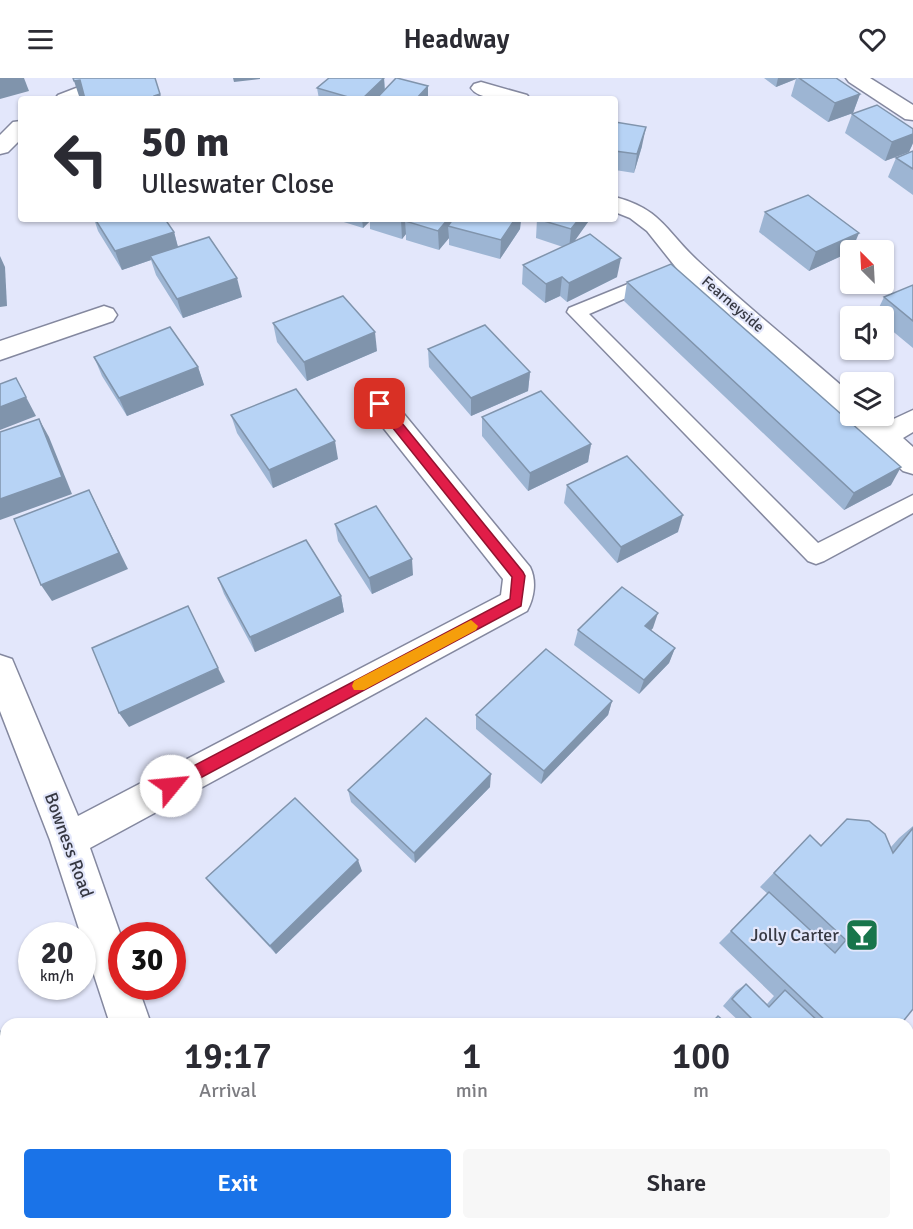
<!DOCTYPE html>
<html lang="en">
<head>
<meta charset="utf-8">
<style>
	:root { --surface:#fff; --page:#f7f7f7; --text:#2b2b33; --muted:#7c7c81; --accent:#1a73e8 }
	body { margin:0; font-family:Signika,sans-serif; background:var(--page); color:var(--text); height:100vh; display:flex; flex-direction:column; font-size:22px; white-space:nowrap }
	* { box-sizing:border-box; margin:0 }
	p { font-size:20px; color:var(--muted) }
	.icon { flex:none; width:33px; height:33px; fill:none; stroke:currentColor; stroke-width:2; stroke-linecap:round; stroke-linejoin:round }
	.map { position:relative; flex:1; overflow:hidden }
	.sheet { position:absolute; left:0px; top:940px; width:914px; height:212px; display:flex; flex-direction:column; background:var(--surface); border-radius:18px 18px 0 0; box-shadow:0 2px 4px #0004 }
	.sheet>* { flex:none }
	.banner { position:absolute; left:18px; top:18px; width:600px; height:126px; border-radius:6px; box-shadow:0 2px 4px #0004; background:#fff; color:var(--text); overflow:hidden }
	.needle { width:39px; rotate:336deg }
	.tools { position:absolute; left:840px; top:162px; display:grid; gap:12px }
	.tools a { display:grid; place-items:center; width:54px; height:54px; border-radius:6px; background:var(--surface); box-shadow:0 2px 4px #0004; font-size:30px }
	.speed { position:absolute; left:18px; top:844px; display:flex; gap:12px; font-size:30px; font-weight:700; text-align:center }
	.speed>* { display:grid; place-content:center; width:78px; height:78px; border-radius:50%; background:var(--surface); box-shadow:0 2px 4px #0004; line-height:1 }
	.speed small { font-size:15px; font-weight:400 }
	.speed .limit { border:9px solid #d22; background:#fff; color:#111 }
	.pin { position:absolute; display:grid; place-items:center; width:51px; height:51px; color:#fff; margin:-26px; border-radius:12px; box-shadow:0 3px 9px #0006 }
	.me { position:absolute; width:66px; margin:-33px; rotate:62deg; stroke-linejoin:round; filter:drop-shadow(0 0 4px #0008) }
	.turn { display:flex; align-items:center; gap:21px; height:126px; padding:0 24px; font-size:27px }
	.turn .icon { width:78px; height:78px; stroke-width:2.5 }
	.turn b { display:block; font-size:42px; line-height:51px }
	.eta { display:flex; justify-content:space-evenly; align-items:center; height:102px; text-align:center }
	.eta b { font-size:36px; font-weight:600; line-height:42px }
	.primary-button { display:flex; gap:12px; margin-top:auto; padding:12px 24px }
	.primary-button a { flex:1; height:69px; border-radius:6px; background:var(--accent); color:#fff; font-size:24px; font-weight:600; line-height:69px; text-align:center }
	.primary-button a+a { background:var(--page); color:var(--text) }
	header { display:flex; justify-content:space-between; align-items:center; height:78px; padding:0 24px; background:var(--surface); font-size:27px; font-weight:600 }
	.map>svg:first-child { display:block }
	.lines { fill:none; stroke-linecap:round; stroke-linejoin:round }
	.lane-casing { stroke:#84889f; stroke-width:3 }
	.street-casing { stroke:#84889f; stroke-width:3 }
	.primary-casing { stroke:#7e69a2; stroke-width:3 }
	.lane { fill:#fff; fill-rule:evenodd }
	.street { fill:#fff; fill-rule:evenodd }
	.primary { fill:#c8b5e6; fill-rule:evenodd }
	.wall { fill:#9db5d3 }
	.shaded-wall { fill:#8094ac }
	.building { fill:#b7d3f5; stroke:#8094ac; stroke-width:1.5 }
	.route { fill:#e11d48; stroke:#92132f; stroke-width:1.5 }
	.slow { fill:#f59e0b }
	.labels { text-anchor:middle; stroke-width:4.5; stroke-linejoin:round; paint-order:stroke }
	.far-street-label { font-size:15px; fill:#363842; stroke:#e3e7fb }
	.street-label { font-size:18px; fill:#363842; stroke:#e3e7fb }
	.poi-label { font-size:18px; fill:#363842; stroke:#e3e7fb; text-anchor:end }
</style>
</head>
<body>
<header><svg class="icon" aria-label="menu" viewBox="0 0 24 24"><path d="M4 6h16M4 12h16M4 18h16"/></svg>Headway<svg class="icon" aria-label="heart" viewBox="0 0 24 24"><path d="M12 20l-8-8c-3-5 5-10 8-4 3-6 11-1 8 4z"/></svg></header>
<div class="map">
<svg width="913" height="1151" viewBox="0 0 913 1151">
	<rect width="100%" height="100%" fill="#e3e7fb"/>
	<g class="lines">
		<defs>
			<path id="lane" d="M655,195L661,197L664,201L661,205L589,236L818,465L913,417V435L824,483L816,486L808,483L567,234L569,230Z"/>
			<g id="street">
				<path d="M102,0H131L128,4L84,21H55L58,17Z"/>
				<path d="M846,0H870L913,27V42L905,41L849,4Z"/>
				<path d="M481,4L527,17L530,21C515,21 480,24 471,10L474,6Z"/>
				<path d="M21,43V61L8,74L0,76V57L13,44Z"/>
				<path d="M615,119C661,131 666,153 697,182C746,228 800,271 850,315V338H877L885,345L913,332V354L903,360L913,369V396L903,393L849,345L845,339L840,337L678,192L647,153L630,140L615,134Z"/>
				<path d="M104,228L113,231L117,237L113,243L0,282V263Z"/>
				<path d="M380,316L390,319L530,489C537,503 534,520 527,533L90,770L122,861V909H138L151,946H110L50,762L0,633V577L12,581L78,738L501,517L503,501L370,333L366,326L370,319Z"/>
				<path d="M48,1146H102L100,1151H46Z"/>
				<path d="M173,1146H219L221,1151H175Z"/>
			</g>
			<g id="primary">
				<path d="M913,989V1037L908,1039V991Z"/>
				<path d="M796,1146H843L841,1151H794Z"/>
			</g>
		</defs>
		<use href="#lane" class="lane-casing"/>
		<use href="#street" class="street-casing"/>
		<use href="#primary" class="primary-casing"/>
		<use href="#lane" class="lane"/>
		<use href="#street" class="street"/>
		<use href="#primary" class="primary"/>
	</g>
	<g class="wall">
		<path d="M384,0L385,12L428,8V21H319L317,10Z"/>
		<path d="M764,0H836L860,16L853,35L828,44L791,18L796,1L776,9Z"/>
		<path d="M852,36L913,51V65L909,74L885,83L845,55Z"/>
		<path d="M615,44L642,68L634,95L615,92Z"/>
		<path d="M913,73V117L888,99L896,80Z"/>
		<path d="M765,134L850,172V174L809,193L759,154Z"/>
		<path d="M94,141H165L174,154L178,169L242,219L183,240L156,197L151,182L122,192L98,153Z"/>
		<path d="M334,141H521L520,151L500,181L449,167V160L439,172L406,162V156L402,161L370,151V143L363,150Z"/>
		<path d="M537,141H588V144L574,163L617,199L567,224L560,218L545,225L522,206L523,187L563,169L536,160Z"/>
		<path d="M627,204L891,407L844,432L624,223Z"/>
		<path d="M913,207V270L884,246V238H875L884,219Z"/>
		<path d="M273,245L377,273L307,303L277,264Z"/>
		<path d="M428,271L530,294L528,313L471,338L429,289Z"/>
		<path d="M94,279L198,289L204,307L127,338L102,298Z"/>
		<path d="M231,337L338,381L273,410L237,355Z"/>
		<path d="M482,339L591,366L588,384L528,413L482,358Z"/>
		<path d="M567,407L678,454L617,485L564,425Z"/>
		<path d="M335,446L413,497L372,516L338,463Z"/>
		<path d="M218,500L341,518L344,534L255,574L224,516Z"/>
		<path d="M653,550L651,552L675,570L669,585L639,616L574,567L578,552Z"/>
		<path d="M612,623L608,637L541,706L476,651V637Z"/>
		<path d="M490,709L415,785L351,724L348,712Z"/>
		<path d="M847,741L891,769L899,760L913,748V931L901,946H742L723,928L736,913L746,906L767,926L774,918L719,865L768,816L760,809L810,757L821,767Z"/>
		<path d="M362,793L276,876L214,810L206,800Z"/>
		<path d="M718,938L727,946H707L709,944Z"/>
		<path d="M913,1122V1151H895L898,1146H908V1131Z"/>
	</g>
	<g class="shaded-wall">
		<path d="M0,0H24L29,13L0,21Z"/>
		<path d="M233,0H260V1L234,4Z"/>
		<path d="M384,0L385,20L384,21H362Z"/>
		<path d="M778,0H797L796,1L776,9Z"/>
		<path d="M80,2L86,21H80L74,3Z"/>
		<path d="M428,8V21H416Z"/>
		<path d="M160,16L162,21H155L154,18Z"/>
		<path d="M860,16L853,35L828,44L835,25Z"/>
		<path d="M646,49L642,68L634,95L637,76Z"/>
		<path d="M913,56V65L909,74L885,83L892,64Z"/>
		<path d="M362,141H369L370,143L363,150Z"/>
		<path d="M401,141H419L405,143L406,156L402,161L401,142Z"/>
		<path d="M448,141H460L448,148L449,160L439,172L438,153Z"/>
		<path d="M515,141H521L520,151L500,181L501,162Z"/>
		<path d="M579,141H588V144L569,171L571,151Z"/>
		<path d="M174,154L179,173L150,178L151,182L122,192L115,173Z"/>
		<path d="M859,155L852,172H850V174L809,193L816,174Z"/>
		<path d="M0,178L5,189L7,228L0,229Z"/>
		<path d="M621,180L617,199L567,224L569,205Z"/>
		<path d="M562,199L560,218L545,225L546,206Z"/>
		<path d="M237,200L242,219L183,240L177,221Z"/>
		<path d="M375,254L377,273L307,303L304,284Z"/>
		<path d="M198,289L204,307L127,338L119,320Z"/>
		<path d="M530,294L528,313L471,338V320Z"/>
		<path d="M16,300L36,338L0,352V329Z"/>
		<path d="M39,341L49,359L72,416L0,442V421Z"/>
		<path d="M335,363L338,381L273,410L269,392Z"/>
		<path d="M591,366L588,384L528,413L530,395Z"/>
		<path d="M901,389L891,407L844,432L854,415Z"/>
		<path d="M89,412L128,491L52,523L41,507Z"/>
		<path d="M683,437L678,454L617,485L621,469Z"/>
		<path d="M412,481L413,497L372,516L369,500Z"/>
		<path d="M341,518L344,534L255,574L250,559Z"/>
		<path d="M658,535L653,550L640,564L645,548Z"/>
		<path d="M675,570L669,585L639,616L644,602Z"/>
		<path d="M218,590L225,604L129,649L119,635Z"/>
		<path d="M612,623L608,637L541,706L544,693Z"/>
		<path d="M491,696L490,709L415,785L414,775Z"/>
		<path d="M358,782L362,793L276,876L270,868Z"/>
		<path d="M0,952L6,960V971L0,977Z"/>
	</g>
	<g class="building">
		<path d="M73,0H155L160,16L154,18L155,21H85L80,2L74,3Z"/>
		<path d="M329,0H384L362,21H355L317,10Z"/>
		<path d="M396,0H397L428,8L416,21H376Z"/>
		<path d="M799,0H836L860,16L835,25Z"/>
		<path d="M877,27L913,51V56L892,64L852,36Z"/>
		<path d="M615,44L646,49L637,76L615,73Z"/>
		<path d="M913,73V91L896,80Z"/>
		<path d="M808,117L859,155L816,174L765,134Z"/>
		<path d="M95,141H165L174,154L115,173Z"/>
		<path d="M407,141H448L438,153L405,143Z"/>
		<path d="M453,141H515L501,162L448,148Z"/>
		<path d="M537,141H579L571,151Z"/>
		<path d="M590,156L621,180L569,205L562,199L546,206L523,187Z"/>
		<path d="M209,159L237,200L177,221L150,178Z"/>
		<path d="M671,186L901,389L854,415L627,204Z"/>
		<path d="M913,207V243L884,219Z"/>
		<path d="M343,218L375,254L304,284L273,245Z"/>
		<path d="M485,247L530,294L471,320L428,271Z"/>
		<path d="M170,249L198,289L119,320L94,279Z"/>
		<path d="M16,300L26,319L0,329V306Z"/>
		<path d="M296,311L335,363L269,392L231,337Z"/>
		<path d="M541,313L591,366L530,395L482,339Z"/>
		<path d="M39,341L62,399L0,421V354Z"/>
		<path d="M627,378L683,437L621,469L567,407Z"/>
		<path d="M89,412L119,475L41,507L14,441Z"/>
		<path d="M376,428L412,481L369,500L335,446Z"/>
		<path d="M306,462L341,518L250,559L218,500Z"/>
		<path d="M622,509L658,535L645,548L675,570L644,602L578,552Z"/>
		<path d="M188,528L218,590L119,635L92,570Z"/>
		<path d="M546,571L612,623L544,693L476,637Z"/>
		<path d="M426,640L491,696L414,775L348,712Z"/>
		<path d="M295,720L358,782L270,868L206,800Z"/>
		<path d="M847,741L869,743L885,756L893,775L913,750V931L901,946H829L731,853L769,814L835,875L846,862L774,795L810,757L821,768Z"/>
		<path d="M746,906L769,929L785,912L821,946H755L756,945L732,921Z"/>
		<path d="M718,938L727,946H711Z"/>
		<path d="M347,1146H361L357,1151H352Z"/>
	</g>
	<path class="route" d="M380,322L384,323L523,494L525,498L521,528L176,713L171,715L165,713L163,708L165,703L510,521L512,499L376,329L375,326Z"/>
	<path class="slow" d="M471,542L478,548L476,552L364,612H354L352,608L354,603Z"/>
	<defs>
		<symbol id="bar-square" viewBox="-11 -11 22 22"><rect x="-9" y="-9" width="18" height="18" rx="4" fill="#18754b" stroke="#e3e7fb"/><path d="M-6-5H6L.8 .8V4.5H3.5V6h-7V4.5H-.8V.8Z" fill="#fff"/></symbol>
	</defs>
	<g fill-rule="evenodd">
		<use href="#bar-square" x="843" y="838" width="38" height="38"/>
	</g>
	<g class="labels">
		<g class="far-street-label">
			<text transform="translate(733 226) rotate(41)" y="5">Fearneyside</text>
		</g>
		<g class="street-label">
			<text transform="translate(69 767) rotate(70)" y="6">Bowness Road</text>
		</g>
		<g class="poi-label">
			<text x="839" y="863">Jolly Carter</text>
		</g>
	</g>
</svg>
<div class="tools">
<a><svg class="needle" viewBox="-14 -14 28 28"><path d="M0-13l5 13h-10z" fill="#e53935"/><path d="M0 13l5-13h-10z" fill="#7c7c81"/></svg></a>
<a><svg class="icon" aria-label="sound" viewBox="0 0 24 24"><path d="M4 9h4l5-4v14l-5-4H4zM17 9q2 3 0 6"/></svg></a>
<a><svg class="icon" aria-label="layers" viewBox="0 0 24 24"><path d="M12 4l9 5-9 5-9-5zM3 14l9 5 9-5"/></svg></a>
</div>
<div class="speed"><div>20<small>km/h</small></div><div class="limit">30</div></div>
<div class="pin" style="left:380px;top:326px;background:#d93025"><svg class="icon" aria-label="arrive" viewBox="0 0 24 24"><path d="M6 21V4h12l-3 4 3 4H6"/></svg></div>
<svg class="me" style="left:171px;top:708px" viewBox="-20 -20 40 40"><circle r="19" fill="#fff"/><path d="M0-13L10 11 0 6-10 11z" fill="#e11d48"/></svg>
<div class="banner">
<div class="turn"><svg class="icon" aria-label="left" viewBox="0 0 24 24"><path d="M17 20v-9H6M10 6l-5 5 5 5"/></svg><div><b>50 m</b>Ulleswater Close</div></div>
</div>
<section class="sheet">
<div class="eta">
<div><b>19:17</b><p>Arrival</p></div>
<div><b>1</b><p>min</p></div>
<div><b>100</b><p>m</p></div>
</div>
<div class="primary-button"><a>Exit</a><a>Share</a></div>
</section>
</div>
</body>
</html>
